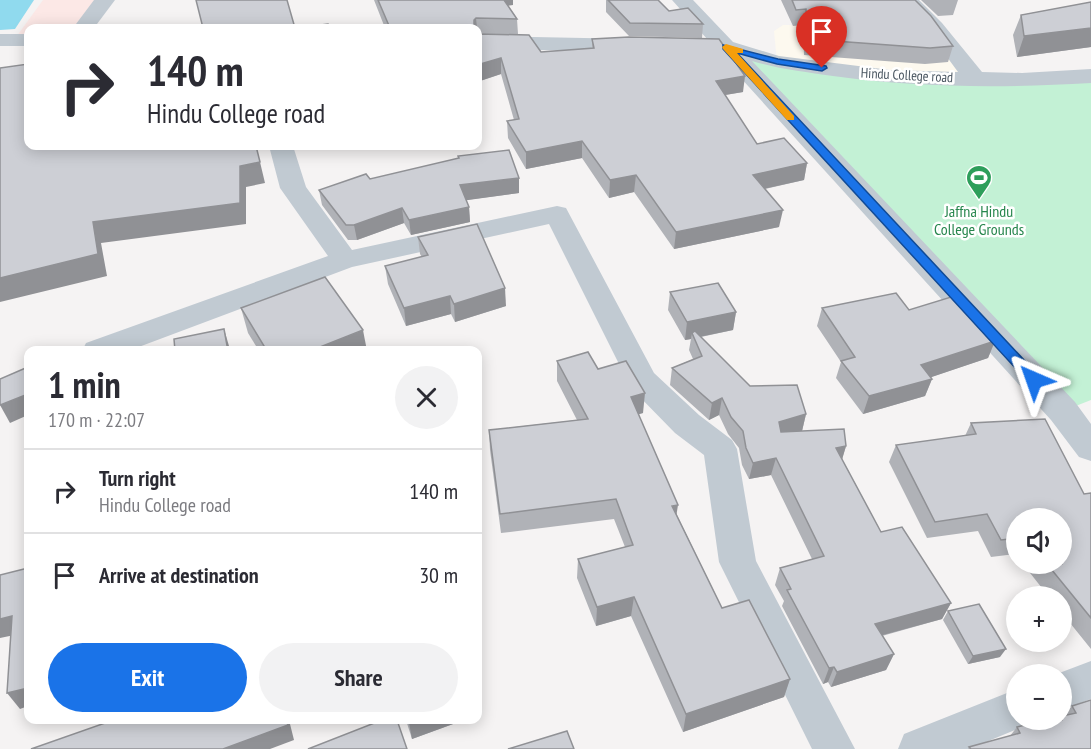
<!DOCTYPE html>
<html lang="en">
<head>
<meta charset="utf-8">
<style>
	:root { --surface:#fff; --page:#f2f2f3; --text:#2b2b33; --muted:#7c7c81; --line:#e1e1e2; --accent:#1a73e8 }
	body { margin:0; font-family:"PT Sans Narrow",sans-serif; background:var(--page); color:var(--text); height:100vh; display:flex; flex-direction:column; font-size:22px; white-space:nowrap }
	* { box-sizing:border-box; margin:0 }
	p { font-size:20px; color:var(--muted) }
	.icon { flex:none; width:33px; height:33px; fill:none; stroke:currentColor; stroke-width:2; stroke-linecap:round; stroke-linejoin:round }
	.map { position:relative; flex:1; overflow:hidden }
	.drawer { position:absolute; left:24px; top:346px; width:458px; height:378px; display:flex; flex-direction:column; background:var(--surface); border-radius:12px; box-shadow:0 3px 15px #0003 }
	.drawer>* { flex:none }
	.top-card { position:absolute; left:24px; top:24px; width:458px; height:126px; border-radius:12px; box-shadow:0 3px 15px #0003; background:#fff; color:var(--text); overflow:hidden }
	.buttons { position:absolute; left:1006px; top:508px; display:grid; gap:12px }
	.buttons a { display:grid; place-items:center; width:66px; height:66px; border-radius:50%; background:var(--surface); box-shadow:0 3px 15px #0003; font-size:30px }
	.pin { position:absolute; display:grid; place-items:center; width:51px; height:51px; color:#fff; margin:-62px -26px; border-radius:50% 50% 50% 0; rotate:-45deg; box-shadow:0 0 6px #0007 }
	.pin .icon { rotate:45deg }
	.me { position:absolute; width:66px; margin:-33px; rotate:317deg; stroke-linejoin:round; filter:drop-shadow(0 0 4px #0008) }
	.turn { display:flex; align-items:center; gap:21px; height:126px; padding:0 24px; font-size:27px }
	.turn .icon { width:78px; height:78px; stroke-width:2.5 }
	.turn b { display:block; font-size:42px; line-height:51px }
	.round { display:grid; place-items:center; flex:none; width:63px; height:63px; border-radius:32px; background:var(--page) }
	.overview { display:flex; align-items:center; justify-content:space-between; height:102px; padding:0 24px }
	h1 { font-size:36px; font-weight:700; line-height:45px }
	.action { display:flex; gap:12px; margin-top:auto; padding:12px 24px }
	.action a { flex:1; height:69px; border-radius:36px; background:var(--accent); color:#fff; font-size:24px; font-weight:700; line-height:69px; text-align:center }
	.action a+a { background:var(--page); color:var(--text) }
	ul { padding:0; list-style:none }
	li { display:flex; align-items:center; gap:18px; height:84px; padding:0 24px; border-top:2px solid var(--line) }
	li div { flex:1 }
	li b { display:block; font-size:22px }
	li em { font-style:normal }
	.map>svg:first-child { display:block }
	.commercial { fill:#fdf9ef }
	.medical { fill:#fce8e6 }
	.green { fill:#c3f1d5 }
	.water { fill:#90daee }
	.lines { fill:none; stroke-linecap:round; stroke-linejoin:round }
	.minor { fill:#c1cad2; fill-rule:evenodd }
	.wall { fill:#b0b2b7 }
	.shaded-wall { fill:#909195 }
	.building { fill:#cdcfd5; stroke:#909195; stroke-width:1.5 }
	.route { fill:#1a73e8; stroke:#114b97; stroke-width:1.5 }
	.slow { fill:#f59e0b }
	.labels { text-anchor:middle; stroke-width:5; stroke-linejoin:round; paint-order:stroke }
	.far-street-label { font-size:14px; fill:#4a5661; stroke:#fff }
	.leisure-label { font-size:16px; fill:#27864d; stroke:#fff }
</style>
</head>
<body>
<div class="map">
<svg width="1091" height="749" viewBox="0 0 1091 749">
	<rect width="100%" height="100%" fill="#f5f3f3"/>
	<path class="commercial" d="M783,25L935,27L975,79L777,62L774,31Z"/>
	<path class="medical" d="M43,0H105L83,28H28V40H14Z"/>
	<path class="green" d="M726,47L890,77L1091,76V400L1063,411Z"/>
	<path class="water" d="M0,0H34L15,29L0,30Z"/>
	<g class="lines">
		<g class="minor">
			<path d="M94,0H115L94,28H73Z"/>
			<path d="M672,0H693L733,42L779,56L890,70L958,72L928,31L897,0H919L942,23L982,72L1022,73L1091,69V83C1005,88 919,88 833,76C805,72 778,69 752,61L1075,402L1091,424V461L1079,457L1051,420L719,54L674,52L671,47L674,42L708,40Z"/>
			<rect x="0" y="34" width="28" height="12"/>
			<path d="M477,36L635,39L643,41L646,46L643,51L635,53L477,48Z"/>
			<path d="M269,146H293L306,187L352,250L557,206L566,208L654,373L699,415L732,440L737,449L756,561L855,749H812L719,562L704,455L675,433L631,388L549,224L352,267L128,351H82L86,343L328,256L280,188Z"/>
			<path d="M1091,661V699L1062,710V675H1054Z"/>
			<path d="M1017,689V720H1033L1032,723L969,749H898L904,734Z"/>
		</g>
	</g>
	<g class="wall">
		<path d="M374,0H513V5H508L517,19L518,34H484L541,52L592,48V39L743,92L725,95L757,144L807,163L804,180L765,189L779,227L674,249L634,192L609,198L582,158L526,169L508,138L507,121L514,120L501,74L477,82V28H385Z"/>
		<path d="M606,0H658L669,11L703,24L702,38L629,36L606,12Z"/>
		<path d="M781,0H915L953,46L948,62L925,64L804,55L803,25L793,26Z"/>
		<path d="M921,0H958L953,15L938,16Z"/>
		<path d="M1091,2V47L1017,57L1013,35L1021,15Z"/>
		<path d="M370,179L519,193L466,200L469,207L470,222L411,235L404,223L357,240H348L322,205L319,190Z"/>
		<path d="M418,237L506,306L455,322L451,314L406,326L388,284L385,266L422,257L420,254Z"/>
		<path d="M670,292L736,312L733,330L701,337L750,386L806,414L802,431L846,446L842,459L881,532L951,603L942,619L882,636L894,654L886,670L831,687L828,682L823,684L782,606L784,601L775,585L780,568L812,559L771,475L749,479L742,465L739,448L728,434L719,415L709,420L670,385L672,368L693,359L689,350L691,339L685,340L668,310Z"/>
		<path d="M241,308L367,351H259L248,333Z"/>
		<path d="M822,308L909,310L995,341L988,358L931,377L932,379L925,396L863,414L836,378L841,362L817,326Z"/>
		<path d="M557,361L598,369L643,413L638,414L677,515L722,608L790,679L784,697L683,732L631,616L596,626L577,578L578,559L625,547L614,519L501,533L490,450L489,430L577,420L557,381Z"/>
		<path d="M971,423L1084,494L1091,493V649L1062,613V597H1049L1023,564H1062L1017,519V557L1015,554L991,557L978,531L927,538L889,462L896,445L965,436Z"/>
		<path d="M948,611L1000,657L968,664L943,620Z"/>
		<path d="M1091,700V749H968L969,747L1010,736L1017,727L1064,715L1072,706Z"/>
		<path d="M406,720H464L412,739Z"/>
	</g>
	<g class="shaded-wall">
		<path d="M498,0H513V5L499,7Z"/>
		<path d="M476,18L477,28H474V20Z"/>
		<path d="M1091,28V47L1017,57L1024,36Z"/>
		<path d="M501,58V74L477,82V65Z"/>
		<path d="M745,76L743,92L713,97L716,81Z"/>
		<path d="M582,141V158L526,169V152Z"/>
		<path d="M260,162L265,183L246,187V224L101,243L107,276L0,302V278L93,222L240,166Z"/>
		<path d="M807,163L804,180L750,192L753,175Z"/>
		<path d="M636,175L634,192L609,198L610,180Z"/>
		<path d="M519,178V193L461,201L460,185Z"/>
		<path d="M469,207L470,222L411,235L409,220Z"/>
		<path d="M402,208L404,223L357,240L354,225Z"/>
		<path d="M783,210L779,227L674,249L676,232Z"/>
		<path d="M505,288L506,306L455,322L454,304Z"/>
		<path d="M450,296L451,314L406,326L404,308Z"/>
		<path d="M736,312L733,330L694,338L692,333L691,339L685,340L687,322Z"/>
		<path d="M224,329L229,346L230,351H228Z"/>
		<path d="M363,330L367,351H310Z"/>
		<path d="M995,341L988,358L914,383L921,365Z"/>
		<path d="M932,379L925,396L863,414L869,396Z"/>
		<path d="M645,393L643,413L629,417L631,397Z"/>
		<path d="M28,394V415L10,423L0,405Z"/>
		<path d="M722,398L719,415L709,420L712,403Z"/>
		<path d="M806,414L802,431L775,439L779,422Z"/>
		<path d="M846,446L841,463L836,448Z"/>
		<path d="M776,458L771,475L749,479L753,463Z"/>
		<path d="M678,505L675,524L672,506Z"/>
		<path d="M634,597L631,616L596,626L597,607Z"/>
		<path d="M951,603L942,619L868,639L875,624Z"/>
		<path d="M12,616L24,633L0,638V619Z"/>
		<path d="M1006,649L1000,657L968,664L973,656Z"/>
		<path d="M894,654L886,670L831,687L837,672Z"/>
		<path d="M834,667L828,682L823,684L829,668Z"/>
		<path d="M790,679L784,697L683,732L686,714Z"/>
		<path d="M28,688V706L20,709L7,693Z"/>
		<path d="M287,720H289L294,740L270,749H223Z"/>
		<path d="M418,720H464L412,739L409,723Z"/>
	</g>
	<g class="building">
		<path d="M196,0H287L295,28H203Z"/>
		<path d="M378,0H504L517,19L476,18L474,20V28H390Z"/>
		<path d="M608,0H658L669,11L688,8L703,24L630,23Z"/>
		<path d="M792,0H915L931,16L953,46L930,48L807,39L806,9L796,10Z"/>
		<path d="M1091,2V28L1024,36L1021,15Z"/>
		<path d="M328,24L329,28H297Z"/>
		<path d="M477,34L529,35L541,52L594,48L592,39L629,37L719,39L745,76L716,81L757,144L784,138L807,163L753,175L783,210L676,232L636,175L610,180L582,141L526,152L507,121L519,119L501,58L477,65Z"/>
		<path d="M28,64V146H256L260,162L240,166V203L93,222L98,254L0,278V68Z"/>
		<path d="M509,150L519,178L460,185L469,207L409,220L402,208L354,225H346L319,190L366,174L370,179L459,158L458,156Z"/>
		<path d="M477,224L505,288L454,304L450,296L404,308L385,266L428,255L418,237Z"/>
		<path d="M325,277L363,330L310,351H267L241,308Z"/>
		<path d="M718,283L736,312L687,322L670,292Z"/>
		<path d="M896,293L909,310L951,297L995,341L921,365L932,379L869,396L841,361L855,357L822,308Z"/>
		<path d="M224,329L228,351H175L174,339Z"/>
		<path d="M695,331L750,386L797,385L806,414L779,422L781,432L844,429L846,446L836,448L881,532L902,527L951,603L875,624L894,654L837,672L834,667L829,668L787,590L791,589L780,568L824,556L776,458L753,463L746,448L743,431L731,417L722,398L712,403L672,368L702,356L692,333Z"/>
		<path d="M74,348L76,351H67Z"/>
		<path d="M588,352L598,369L626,361L645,393L631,397L678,505L672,506L722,608L749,600L790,679L686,714L634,597L597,607L578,559L633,545L616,499L500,514L489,430L588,419L557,361Z"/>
		<path d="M28,367V394L0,405V379Z"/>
		<path d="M1045,419L1084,494L1091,493V618L1047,564H1062V519H1017V538L1001,540L987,514L935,522L896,445L976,434L971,423Z"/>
		<path d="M28,568V688L7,693L12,616L0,619V575Z"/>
		<path d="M979,604L1006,649L973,656L948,611Z"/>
		<path d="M1091,700V749H971L969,747L1020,733L1017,727L1045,720H1062V716L1076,713L1072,706Z"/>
		<path d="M108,720H287L288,725L223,749H31L108,722Z"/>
		<path d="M382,720H397L407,749H308Z"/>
		<path d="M408,720H418L409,723Z"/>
		<path d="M567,731L574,749H508Z"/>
	</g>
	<path class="route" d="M723,45L778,59L826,66L827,68L822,71L777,64L737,53L1039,376L1041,380L1039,383H1029L723,49Z"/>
	<path class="slow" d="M726,44L743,49V53H737L794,116V120H787L723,49L722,47Z"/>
	<defs>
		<symbol id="stadium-pin" viewBox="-11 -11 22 30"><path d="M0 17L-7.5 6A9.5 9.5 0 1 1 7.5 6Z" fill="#2e9e5b" stroke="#fff"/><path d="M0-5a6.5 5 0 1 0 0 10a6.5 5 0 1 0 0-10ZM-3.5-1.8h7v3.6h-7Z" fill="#fff"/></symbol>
	</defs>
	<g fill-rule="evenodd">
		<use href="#stadium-pin" x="964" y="163" width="30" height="40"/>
	</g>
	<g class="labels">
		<g class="far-street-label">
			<text transform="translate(907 75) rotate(3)" y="5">Hindu College road</text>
		</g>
		<g class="leisure-label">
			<text x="979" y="217">Jaffna Hindu<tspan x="979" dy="18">College Grounds</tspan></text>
		</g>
	</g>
</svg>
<div class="buttons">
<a><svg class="icon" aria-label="sound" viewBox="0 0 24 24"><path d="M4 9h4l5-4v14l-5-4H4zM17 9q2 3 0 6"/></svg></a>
<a>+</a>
<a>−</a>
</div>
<div class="pin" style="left:822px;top:68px;background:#d93025"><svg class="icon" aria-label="arrive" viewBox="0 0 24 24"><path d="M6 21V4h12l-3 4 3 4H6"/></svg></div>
<svg class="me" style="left:1034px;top:380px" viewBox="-20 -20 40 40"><path d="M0-17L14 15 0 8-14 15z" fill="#1a73e8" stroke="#fff" stroke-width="4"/></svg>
<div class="top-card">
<div class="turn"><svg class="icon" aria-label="right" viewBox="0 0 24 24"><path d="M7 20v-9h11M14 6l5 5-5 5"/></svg><div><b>140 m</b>Hindu College road</div></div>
</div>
<section class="drawer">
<div class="overview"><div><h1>1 min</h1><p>170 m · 22:07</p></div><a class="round"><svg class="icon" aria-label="close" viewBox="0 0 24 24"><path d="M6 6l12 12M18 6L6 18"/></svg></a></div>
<ul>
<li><svg class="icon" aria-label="right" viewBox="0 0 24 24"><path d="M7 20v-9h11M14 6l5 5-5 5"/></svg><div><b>Turn right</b><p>Hindu College road</p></div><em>140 m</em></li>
<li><svg class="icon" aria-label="arrive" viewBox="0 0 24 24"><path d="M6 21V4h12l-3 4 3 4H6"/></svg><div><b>Arrive at destination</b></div><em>30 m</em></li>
</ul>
<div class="action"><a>Exit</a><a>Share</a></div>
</section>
</div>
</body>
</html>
